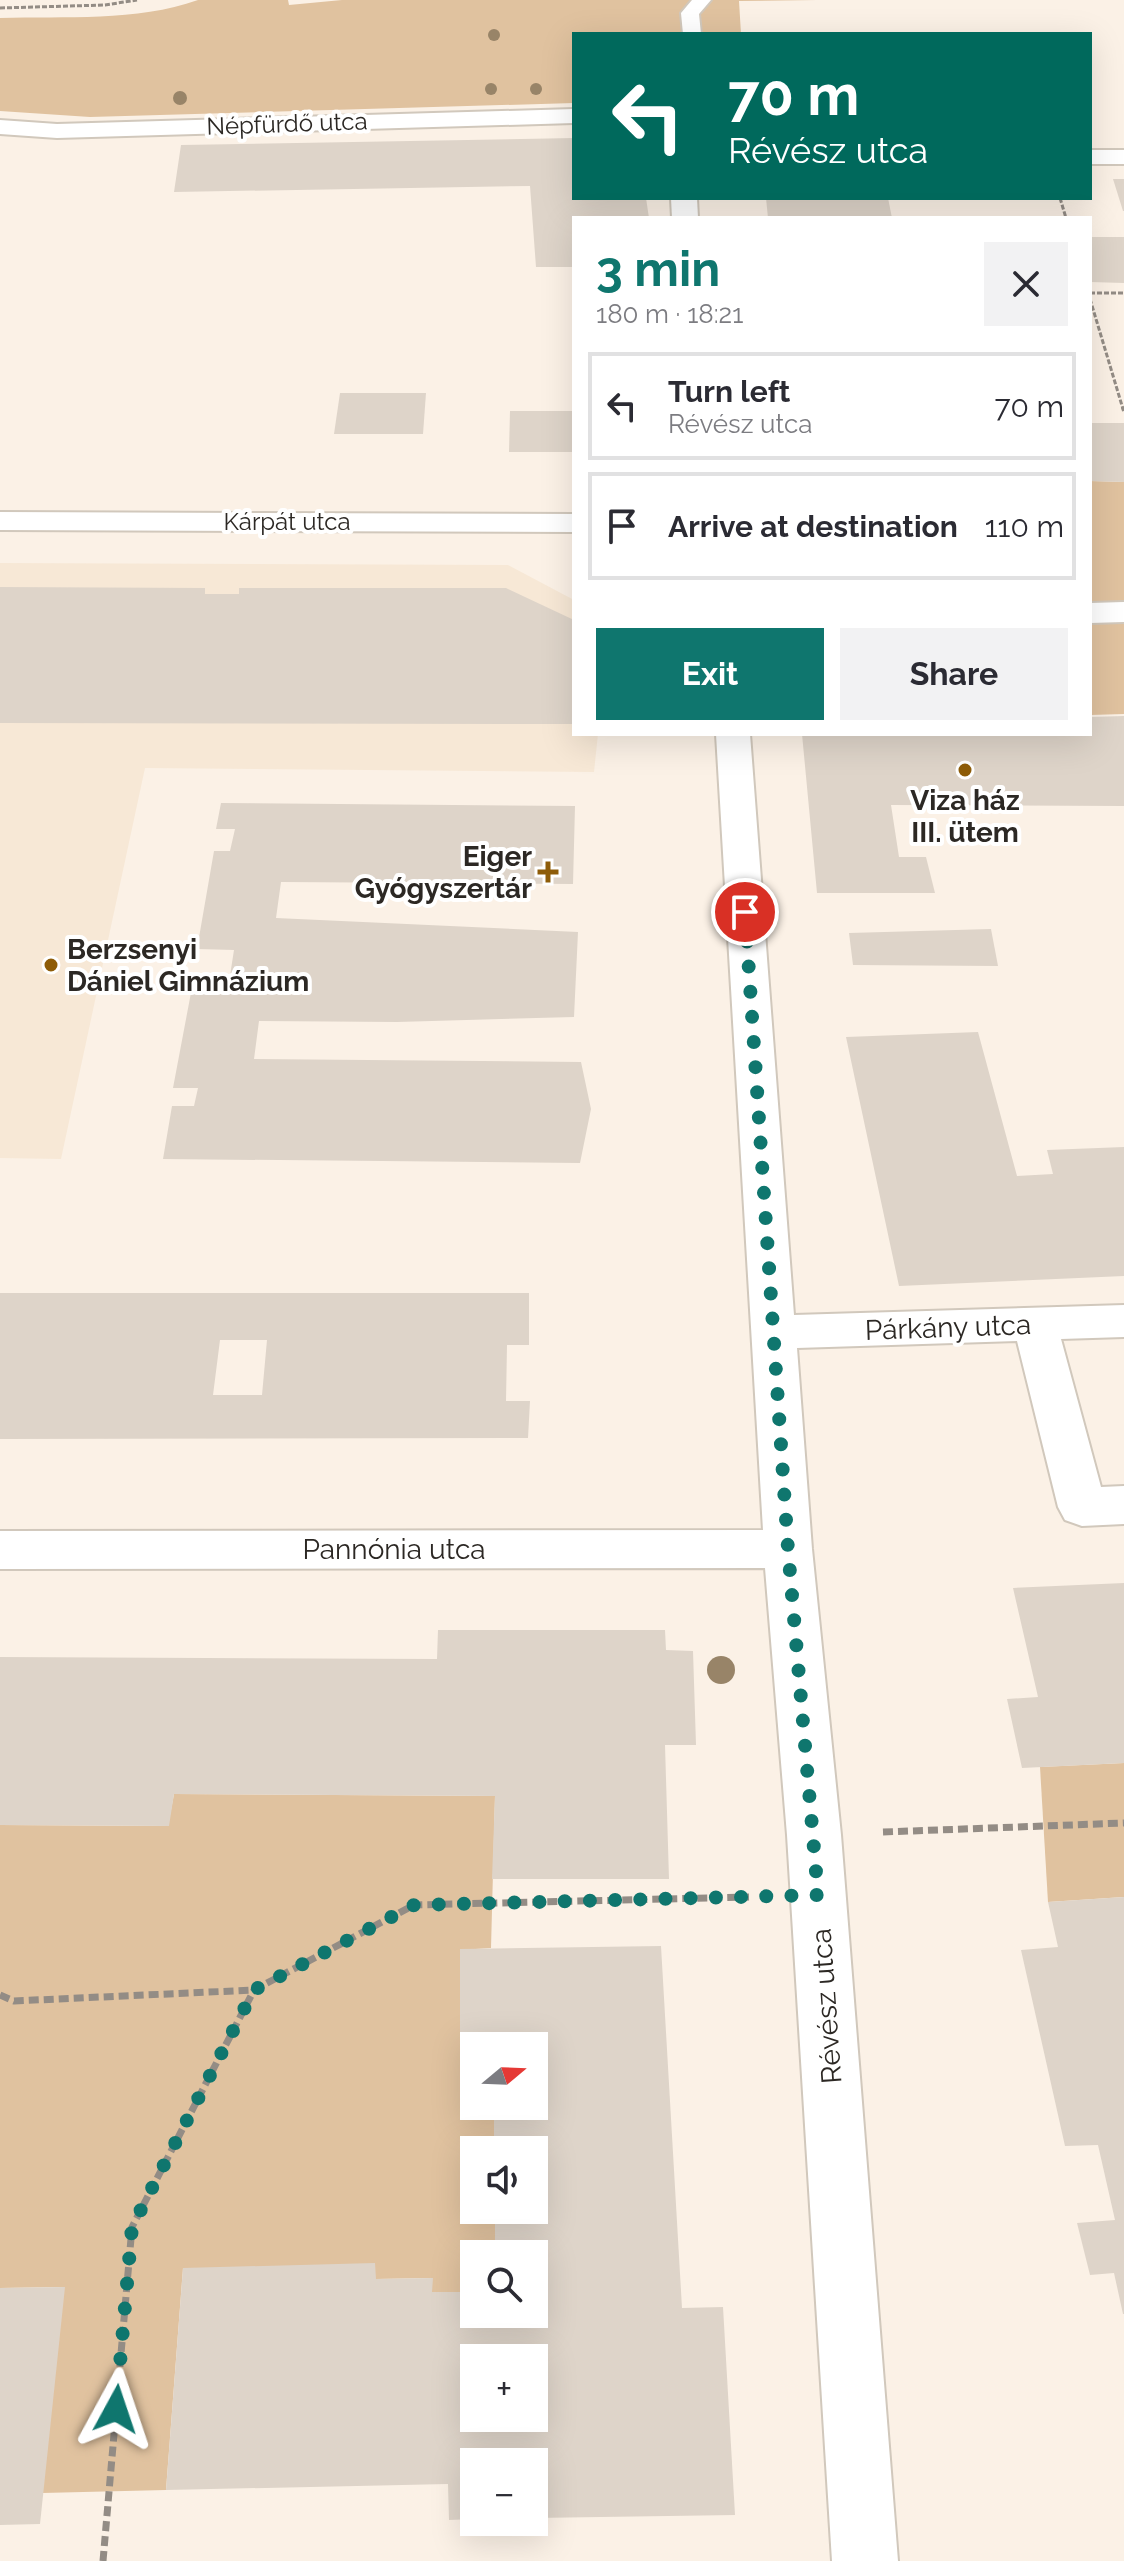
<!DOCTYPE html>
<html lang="en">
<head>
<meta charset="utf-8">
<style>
	:root { --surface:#fff; --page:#f2f2f3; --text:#2b2b33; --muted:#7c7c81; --line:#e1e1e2; --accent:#0f766e }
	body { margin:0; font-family:Raleway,sans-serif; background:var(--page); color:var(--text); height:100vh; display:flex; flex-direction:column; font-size:30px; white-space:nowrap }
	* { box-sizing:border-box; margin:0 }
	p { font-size:26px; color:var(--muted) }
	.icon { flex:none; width:44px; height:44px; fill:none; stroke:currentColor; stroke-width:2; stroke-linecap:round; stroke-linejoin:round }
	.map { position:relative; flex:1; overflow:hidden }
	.sheet { position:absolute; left:572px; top:216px; width:520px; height:520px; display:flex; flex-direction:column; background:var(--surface); border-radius:0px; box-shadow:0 8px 32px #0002 }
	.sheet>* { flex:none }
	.hud { position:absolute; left:572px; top:32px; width:520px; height:168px; border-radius:0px; box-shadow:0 8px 32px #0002; background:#00695c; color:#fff; overflow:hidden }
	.needle { width:52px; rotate:71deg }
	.buttons { position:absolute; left:460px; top:2032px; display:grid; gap:16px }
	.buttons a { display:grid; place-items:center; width:88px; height:88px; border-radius:0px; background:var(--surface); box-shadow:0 8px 32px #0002; font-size:40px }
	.pin { position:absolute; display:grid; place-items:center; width:68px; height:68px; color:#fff; margin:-34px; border:4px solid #fff; border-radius:50%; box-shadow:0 2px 8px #0007 }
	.me { position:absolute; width:88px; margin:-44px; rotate:5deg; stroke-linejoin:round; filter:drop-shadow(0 0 6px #0008) }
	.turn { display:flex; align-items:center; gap:28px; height:168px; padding:0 24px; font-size:36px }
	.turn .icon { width:104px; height:104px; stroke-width:2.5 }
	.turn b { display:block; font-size:56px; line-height:68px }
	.round { display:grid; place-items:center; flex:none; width:84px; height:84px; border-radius:0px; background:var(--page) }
	.headline { display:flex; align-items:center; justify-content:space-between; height:136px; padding:0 24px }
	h1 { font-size:48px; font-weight:700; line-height:60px; color:var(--accent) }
	.button { display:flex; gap:16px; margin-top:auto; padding:16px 24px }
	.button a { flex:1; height:92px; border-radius:0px; background:var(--accent); color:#fff; font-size:32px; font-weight:700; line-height:92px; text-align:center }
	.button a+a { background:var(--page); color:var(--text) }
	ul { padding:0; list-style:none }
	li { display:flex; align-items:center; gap:24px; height:108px; margin:0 16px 12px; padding:0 8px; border:4px solid var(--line); border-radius:0px }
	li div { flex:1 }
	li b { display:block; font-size:30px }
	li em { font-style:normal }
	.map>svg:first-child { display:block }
	.built { fill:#f7e8d6 }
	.green { fill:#e0c29f }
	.building { fill:#ded4c9; fill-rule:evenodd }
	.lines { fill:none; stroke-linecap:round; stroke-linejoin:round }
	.service-casing { stroke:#d1c8bc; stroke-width:4 }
	.pedestrian-casing { stroke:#d1c8bc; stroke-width:4 }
	.minor-casing { stroke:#d1c8bc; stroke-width:4 }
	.tertiary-casing { stroke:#d1c8bc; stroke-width:4 }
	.path-far2 { stroke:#938c85; stroke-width:3; stroke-dasharray:5 2; stroke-linecap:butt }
	.path-far1 { stroke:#938c85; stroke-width:4; stroke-dasharray:6 3; stroke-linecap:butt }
	.path { stroke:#938c85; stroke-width:7; stroke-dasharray:10 5; stroke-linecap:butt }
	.service { fill:#fff; fill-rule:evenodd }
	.pedestrian { fill:#fff; fill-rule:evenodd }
	.minor { fill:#fff; fill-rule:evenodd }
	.tertiary { fill:#fff; fill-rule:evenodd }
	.tree { fill:#988468 }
	.route { stroke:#0f766e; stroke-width:14; stroke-dasharray:0 25.2 }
	.poi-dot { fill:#8e5c08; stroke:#fff; stroke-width:3 }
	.labels { text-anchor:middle; stroke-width:8; stroke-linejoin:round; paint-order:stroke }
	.far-street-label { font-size:24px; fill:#2c2824; stroke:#fff }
	.poi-label { font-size:28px; font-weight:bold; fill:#2c2824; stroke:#fff }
	.street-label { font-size:28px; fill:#2c2824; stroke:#fff }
</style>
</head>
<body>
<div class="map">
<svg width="1124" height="2561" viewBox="0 0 1124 2561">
	<rect width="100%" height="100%" fill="#fbf1e6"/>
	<path class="built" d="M0,563L508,565L574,600V734H598L594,772L145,768L61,1159L0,1158Z"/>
	<g class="green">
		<path d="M198,0H288L289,5L342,0H817L739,1L741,34H574V103L90,117L0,111V18C65,16 136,22 198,0Z"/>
		<path d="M1090,481L1124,482V714L1090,715Z"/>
		<path d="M1124,1763V1897L1048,1902L1040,1767Z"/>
		<path d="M174,1794L495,1796L491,1948L460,1950V2098L474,2099V2106H494V2150H474V2210H495V2254H474V2292H432V2278L376,2279L183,2268L166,2490L42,2493L64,2287L0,2288V1825L168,1826Z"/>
	</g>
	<g class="building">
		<path d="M574,138V198H646L649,218H574V267H536L530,186L174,192L181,145Z"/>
		<path d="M1113,179H1124V211H1123Z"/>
		<path d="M766,198H888L892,218H768Z"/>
		<path d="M1090,237H1124V283L1090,282Z"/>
		<path d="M340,393H426L423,434H334Z"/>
		<path d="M510,411H574V452H509Z"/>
		<path d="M1090,423H1124V482L1090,481Z"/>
		<path d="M0,587L205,588V594H239V588H506L574,620V724L0,723Z"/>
		<path d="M1124,716V806L891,805L899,857H926L935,893H817L802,734H1090V717Z"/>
		<path d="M221,803L575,806L573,884L281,882L276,918L578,932L574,1017L397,1022L259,1021L254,1059L581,1062L591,1109L580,1163L163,1159L172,1106H194L198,1088H173L193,982H229L234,950L197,949L214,851H230L235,829H216Z"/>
		<path d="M991,929L998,966L853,965L849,933Z"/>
		<path d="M978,1032L1017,1176L1053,1174L1047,1150L1124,1147V1276L899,1286L846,1037Z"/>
		<path d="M0,1293H529V1345H507L506,1401H530L528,1438L0,1439ZM220,1340H267L262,1395H213Z"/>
		<path d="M1124,1583V1763L1022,1768L1007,1699L1038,1697L1013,1588Z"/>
		<path d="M438,1630H665L666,1650L693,1651L696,1745H665L669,1879H492L495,1796L174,1794L169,1826L0,1825V1657L437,1659Z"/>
		<path d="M1124,1897V2314H1123L1114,2273L1090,2275L1077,2223L1115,2220L1098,2145L1065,2146L1021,1950L1058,1947L1048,1902Z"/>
		<path d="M661,1946L682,2308L723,2307L735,2515L534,2518V2462H474V2519L449,2520L448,2484L166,2490L183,2268L375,2263L376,2279L433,2278L432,2292H474V2314H534V2254H495V2210H534V2150H494V2106H534V2046H474V2099H460V1949ZM474,2358H534V2418H474Z"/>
		<path d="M65,2287L40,2524L0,2525V2288Z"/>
	</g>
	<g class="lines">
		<defs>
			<path id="service" d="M692,0H711L699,14L701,34H683L681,13Z"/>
			<path id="pedestrian" d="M1124,602V622L1090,623V603Z"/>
			<g id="minor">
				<path d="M671,198H697L698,218H672Z"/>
				<path d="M0,512L574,514V532L0,530Z"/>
				<path d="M716,734H750L794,1315L1124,1305V1337L1061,1339L1101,1487L1124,1486V1524L1082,1526L1065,1520L1058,1507L1017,1341L797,1348L812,1549L841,1835L898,2561H832L787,1835L765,1568L0,1569V1531L763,1530Z"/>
			</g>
			<g id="tertiary">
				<path d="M574,109V123L57,138L0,134V120L57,124Z"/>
				<rect x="1090" y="150" width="34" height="14"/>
			</g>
		</defs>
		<use href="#service" class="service-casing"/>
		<use href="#pedestrian" class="pedestrian-casing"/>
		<use href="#minor" class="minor-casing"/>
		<use href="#tertiary" class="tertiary-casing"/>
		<g class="path-far2">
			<path d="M0,8L105,5L137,0"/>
			<path d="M1060,198L1066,218"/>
			<path d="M1090,293H1124"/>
			<path d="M1090,299L1123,409"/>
		</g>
		<path class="path-far1" d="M1123,407L1124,411"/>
		<g class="path">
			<path d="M883,1832L1124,1823"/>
			<path d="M0,1995L14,2001L254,1990L414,1905L749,1897"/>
			<path d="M103,2561L132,2227L254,1990"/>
		</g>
		<use href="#service" class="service"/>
		<use href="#pedestrian" class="pedestrian"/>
		<use href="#minor" class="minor"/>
		<use href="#tertiary" class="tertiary"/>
	</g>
	<g class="tree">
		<circle cx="494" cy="35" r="6"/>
		<circle cx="491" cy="89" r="6"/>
		<circle cx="536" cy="89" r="6"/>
		<circle cx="180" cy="98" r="7"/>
		<circle cx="721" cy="1670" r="14"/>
	</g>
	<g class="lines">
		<path class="route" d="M116,2409L132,2227L254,1990L414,1905L818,1895L788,1549L745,912"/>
	</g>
	<g class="poi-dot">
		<circle cx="965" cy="770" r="8"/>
		<path d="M544 860h8v8h8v8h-8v8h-8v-8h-8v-8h8z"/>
		<circle cx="51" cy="965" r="8"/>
	</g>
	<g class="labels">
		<g class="far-street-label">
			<text transform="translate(287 124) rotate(-2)" y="8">Népfürdő utca</text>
			<text x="287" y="530">Kárpát utca</text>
		</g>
		<g class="poi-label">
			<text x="965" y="810">Viza ház<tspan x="965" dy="32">III. ütem</tspan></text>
			<text x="532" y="866" text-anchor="end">Eiger<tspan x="532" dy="32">Gyógyszertár</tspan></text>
			<text x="67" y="959" text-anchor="start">Berzsenyi<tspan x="67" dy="32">Dániel Gimnázium</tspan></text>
		</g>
		<g class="street-label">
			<text transform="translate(948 1327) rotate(-2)" y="10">Párkány utca</text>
			<text x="394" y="1559">Pannónia utca</text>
			<text transform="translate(826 2006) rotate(-94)" y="10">Révész utca</text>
		</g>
	</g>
</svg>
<div class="buttons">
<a><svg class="needle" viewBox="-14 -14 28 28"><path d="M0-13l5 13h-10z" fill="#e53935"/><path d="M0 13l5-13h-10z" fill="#7c7c81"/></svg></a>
<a><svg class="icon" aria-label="sound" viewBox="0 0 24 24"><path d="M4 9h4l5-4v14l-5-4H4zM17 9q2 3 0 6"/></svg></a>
<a><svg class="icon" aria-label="search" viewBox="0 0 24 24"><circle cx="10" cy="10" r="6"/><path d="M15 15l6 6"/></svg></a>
<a>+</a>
<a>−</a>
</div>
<div class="pin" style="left:745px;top:912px;background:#d93025"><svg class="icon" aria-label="arrive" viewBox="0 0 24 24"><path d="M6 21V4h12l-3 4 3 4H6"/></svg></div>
<svg class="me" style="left:116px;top:2409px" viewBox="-20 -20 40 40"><path d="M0-17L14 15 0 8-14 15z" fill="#0f766e" stroke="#fff" stroke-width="4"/></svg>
<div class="hud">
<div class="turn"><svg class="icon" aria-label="left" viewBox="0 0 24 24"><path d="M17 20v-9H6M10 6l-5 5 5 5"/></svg><div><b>70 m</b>Révész utca</div></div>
</div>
<section class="sheet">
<div class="headline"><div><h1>3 min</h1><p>180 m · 18:21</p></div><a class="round"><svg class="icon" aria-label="close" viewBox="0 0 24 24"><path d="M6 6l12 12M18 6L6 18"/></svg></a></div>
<ul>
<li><svg class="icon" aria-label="left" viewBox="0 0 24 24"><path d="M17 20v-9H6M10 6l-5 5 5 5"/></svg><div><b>Turn left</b><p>Révész utca</p></div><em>70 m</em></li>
<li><svg class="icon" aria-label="arrive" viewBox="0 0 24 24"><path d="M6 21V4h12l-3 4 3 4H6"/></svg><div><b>Arrive at destination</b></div><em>110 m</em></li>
</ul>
<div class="button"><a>Exit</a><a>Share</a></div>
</section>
</div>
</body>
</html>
